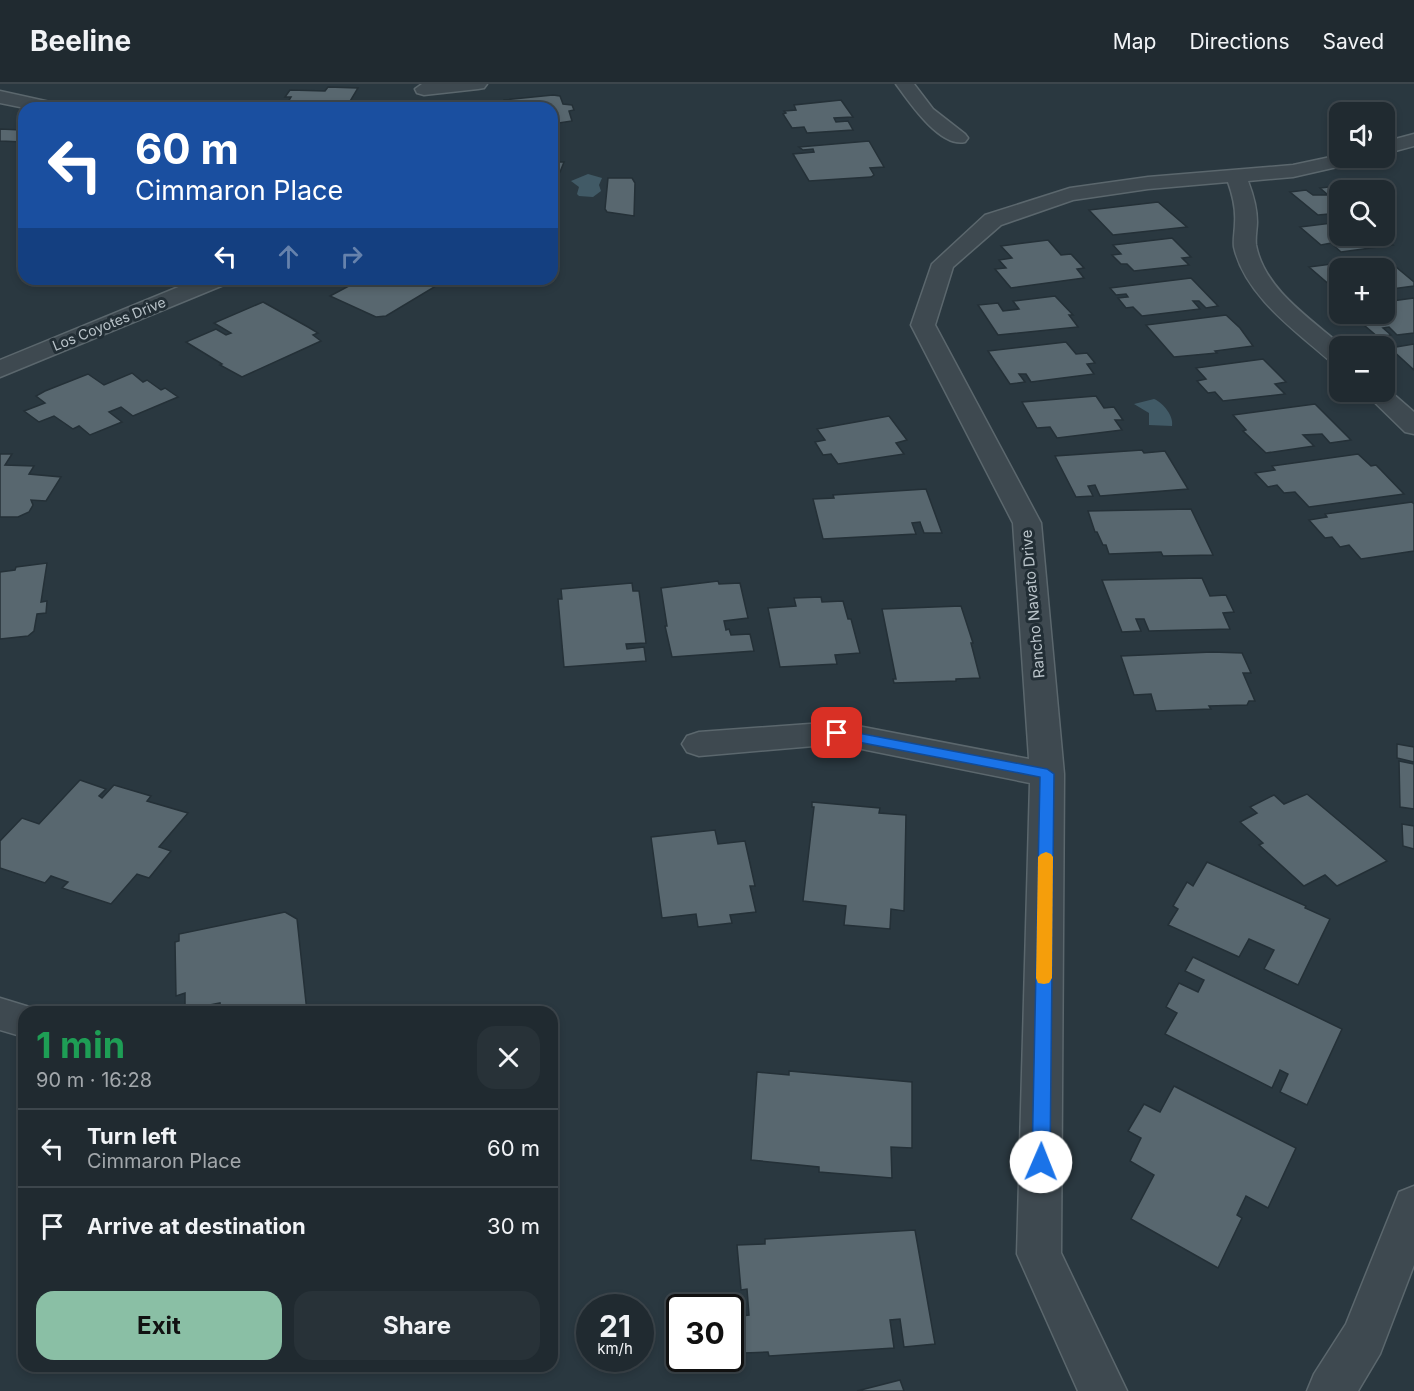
<!DOCTYPE html>
<html lang="en">
<head>
<meta charset="utf-8">
<style>
	:root { --surface:#202a30; --page:#283238; --text:#f1f3f6; --muted:#a2a7ab; --line:#3d464c; --accent:#8abfa5 }
	body { margin:0; font-family:Inter,sans-serif; background:var(--page); color:var(--text); height:100vh; display:flex; flex-direction:column; font-size:22px; white-space:nowrap }
	* { box-sizing:border-box; margin:0 }
	p { font-size:20px; color:var(--muted) }
	.icon { flex:none; width:33px; height:33px; fill:none; stroke:currentColor; stroke-width:2; stroke-linecap:round; stroke-linejoin:round }
	.map { position:relative; flex:1; overflow:hidden }
	.side { position:absolute; left:18px; top:922px; width:540px; height:366px; display:flex; flex-direction:column; background:var(--surface); border-radius:18px; box-shadow:0 3px 9px #0003,0 0 0 2px var(--line) }
	.side>* { flex:none }
	.banner { position:absolute; left:18px; top:18px; width:540px; height:183px; border-radius:18px; box-shadow:0 3px 9px #0003,0 0 0 2px var(--line); background:#1a4fa0; color:#fff; overflow:hidden }
	.fabs { position:absolute; left:1329px; top:18px; display:grid; gap:12px }
	.fabs a { display:grid; place-items:center; width:66px; height:66px; border-radius:12px; background:var(--surface); box-shadow:0 3px 9px #0003,0 0 0 2px var(--line); font-size:30px }
	.speed { position:absolute; left:576px; top:1210px; display:flex; gap:12px; font-size:30px; font-weight:700; text-align:center }
	.speed>* { display:grid; place-content:center; width:78px; height:78px; border-radius:50%; background:var(--surface); box-shadow:0 3px 9px #0003,0 0 0 2px var(--line); line-height:1 }
	.speed small { font-size:15px; font-weight:400 }
	.speed .limit { border:3px solid #111; border-radius:9px; background:#fff; color:#111 }
	.pin { position:absolute; display:grid; place-items:center; width:51px; height:51px; color:#fff; margin:-26px; border-radius:12px; box-shadow:0 3px 9px #0006 }
	.me { position:absolute; width:66px; margin:-33px; rotate:1deg; stroke-linejoin:round; filter:drop-shadow(0 0 4px #0008) }
	.turn { display:flex; align-items:center; gap:21px; height:126px; padding:0 18px; font-size:27px }
	.turn .icon { width:78px; height:78px; stroke-width:2.5 }
	.turn b { display:block; font-size:42px; line-height:51px }
	.lanes { display:flex; align-items:center; height:57px; padding:0 18px; background:#0003; justify-content:center; gap:30px; direction:ltr }
	.lanes .off { opacity:.35 }
	.round { display:grid; place-items:center; flex:none; width:63px; height:63px; border-radius:18px; background:var(--page) }
	.summary { display:flex; align-items:center; justify-content:space-between; height:102px; padding:0 18px }
	h1 { font-size:36px; font-weight:700; line-height:45px; color:#1e9e55 }
	.cta { display:flex; gap:12px; margin-top:auto; padding:12px 18px }
	.cta a { flex:1; height:69px; border-radius:18px; background:var(--accent); color:#111; font-size:24px; font-weight:700; line-height:69px; text-align:center }
	.cta a+a { background:var(--page); color:var(--text) }
	ul { padding:0; list-style:none }
	li { display:flex; align-items:center; gap:18px; height:78px; padding:0 18px; border-top:2px solid var(--line) }
	li div { flex:1 }
	li b { display:block; font-size:22px }
	li em { font-style:normal }
	header { display:flex; align-items:center; gap:36px; box-sizing:border-box; height:84px; padding:0 30px; background:var(--surface); border-bottom:2px solid var(--line) }
	header strong { font-size:28px }
	nav { display:flex; gap:33px; margin-inline-start:auto; font-size:21px }
	.map>svg:first-child { display:block }
	.water { fill:#415a66 }
	.building { fill:#58676f; stroke:#243037; stroke-width:1.5 }
	.lines { fill:none; stroke-linecap:round; stroke-linejoin:round }
	.minor-casing { stroke:#5b676d; stroke-width:3 }
	.minor { fill:#3e4950; fill-rule:evenodd }
	.route { fill:#1a73e8; stroke:#114b97; stroke-width:1.5 }
	.slow { fill:#f59e0b }
	.labels { text-anchor:middle; stroke-width:6; stroke-linejoin:round; paint-order:stroke }
	.far-street-label { font-size:14px; fill:#bac4ca; stroke:#222e35 }
	.street-label { font-size:15px; fill:#bac4ca; stroke:#222e35 }
</style>
</head>
<body>
<header>
<strong>Beeline</strong>
<nav><a>Map</a><a>Directions</a><a>Saved</a></nav>
</header>
<div class="map">
<svg width="1414" height="1307" viewBox="0 0 1414 1307">
	<rect width="100%" height="100%" fill="#2a3840"/>
	<g class="water">
		<path d="M588,90L602,94L599,101L601,107L593,113L579,112L577,110L579,103L571,97Z"/>
		<path d="M1154,315C1164,319 1174,333 1172,342L1149,341V329L1134,320Z"/>
	</g>
	<g class="building">
		<path d="M328,3L358,4L349,19H344L341,23L346,24H277L285,23L291,13H285L290,6L325,7Z"/>
		<path d="M553,11L560,12L563,20L572,21L574,26L569,27L572,37L552,40V24H500L499,22L506,21L504,16Z"/>
		<path d="M841,16L853,33L834,34L836,38L848,37L853,46L807,49L804,43L792,44L783,30L786,29L784,27L796,26L794,21Z"/>
		<path d="M0,45L22,46L20,47L24,48V58L0,57Z"/>
		<path d="M869,57L884,83L870,84L874,91L871,93L809,97L793,70L814,68L813,65L803,66L799,63Z"/>
		<path d="M552,78H564L560,88L552,89Z"/>
		<path d="M608,94H632L635,99L634,132L607,128L605,125Z"/>
		<path d="M1356,100L1367,106H1340V129L1318,131L1290,108L1306,106L1313,111H1328L1320,104Z"/>
		<path d="M1158,118L1187,143L1113,151L1089,126Z"/>
		<path d="M1340,138V152H1384V149L1389,152L1383,153L1393,161L1341,168L1331,159L1321,161L1300,143Z"/>
		<path d="M1172,154L1191,173L1182,174L1189,181L1134,187L1127,180H1121L1112,171L1121,170L1113,161Z"/>
		<path d="M1048,156L1061,171L1071,170L1084,184L1077,185L1084,194L1011,204L995,185L1006,184L999,176L1012,174L1001,162Z"/>
		<path d="M1384,173L1414,198V202L1384,206V184H1340V205L1336,202H1331L1309,183Z"/>
		<path d="M1191,194L1218,222L1206,224L1199,217H1193L1200,225L1142,232L1133,223L1126,224L1118,214L1128,213L1126,210L1116,211L1110,204Z"/>
		<path d="M391,195H430L441,199L386,232L376,233L330,212L360,196L371,200L378,196L386,198Z"/>
		<path d="M1055,212L1073,231H1069L1078,243L998,251L978,221L998,219L1003,227L1019,225L1013,217Z"/>
		<path d="M1414,214V249L1397,251L1389,243L1383,244L1391,251L1378,253L1351,230H1384V218Z"/>
		<path d="M263,218L308,243L318,249L313,251L321,257L242,293L220,281L222,280L186,258L216,245L226,251L231,249L214,239Z"/>
		<path d="M1226,231L1240,244L1253,262L1215,267L1217,269L1174,273L1146,241Z"/>
		<path d="M1066,258L1076,270L1087,269L1095,279L1087,280L1094,290L1031,298L1026,290H1019L1025,298L1010,300L988,267Z"/>
		<path d="M1414,260V286L1390,264Z"/>
		<path d="M1263,275L1286,298L1275,300L1285,310L1223,317L1215,308L1208,309L1197,297L1206,295L1196,284Z"/>
		<path d="M132,289L143,298L147,296L161,306L165,304L178,313L133,332L121,323L109,328L122,338L90,351L79,342L73,345L54,332L39,338L24,327L45,319L36,312L45,307L88,290L104,301Z"/>
		<path d="M1096,312L1104,324L1114,323L1123,336H1115L1122,346L1057,354L1050,343L1037,344L1022,318Z"/>
		<path d="M1315,320L1351,356L1330,359L1322,350L1303,351L1314,362L1266,369L1243,347L1246,346L1233,331Z"/>
		<path d="M889,332L907,356L896,359L904,370L838,380L831,370L823,371L815,358L825,356L817,345Z"/>
		<path d="M1142,366L1144,369L1165,367L1188,405L1100,412L1095,401L1088,402L1093,412L1076,413L1055,372Z"/>
		<path d="M0,370H12L5,381L34,382L29,390L61,393L46,417L31,416L33,421L29,428L18,433H0Z"/>
		<path d="M1358,370L1371,382L1376,381L1404,410L1309,423L1295,408L1284,409L1277,401L1268,403L1255,389L1275,386L1272,382Z"/>
		<path d="M926,405L942,449H924L920,438L912,439L916,450L823,455L813,415L834,414L833,411Z"/>
		<path d="M1412,418L1414,420V467L1361,475L1349,461L1340,463L1332,453L1325,454L1309,436L1327,433L1325,430Z"/>
		<path d="M1191,425L1213,471L1163,472L1161,468L1109,470L1106,461H1103L1097,448H1095L1088,427Z"/>
		<path d="M47,479L41,518L47,517L46,529L37,530L34,547L28,552L0,555V488L15,486L16,483Z"/>
		<path d="M1202,494L1210,512L1226,511L1234,528L1223,529L1230,545L1149,547L1144,535H1136L1141,547L1122,548L1102,496Z"/>
		<path d="M718,497L719,500L740,499L748,534L724,537L726,546L729,545L731,551L750,550L754,567L672,573L665,542H667L661,504Z"/>
		<path d="M632,499L633,507H639L646,559L626,560L627,565L644,563L646,577L564,583L558,515H562L561,505Z"/>
		<path d="M821,513L822,518L843,517L848,535H851L860,569L835,571L837,580L780,583L768,524L796,522L794,514Z"/>
		<path d="M961,522L973,559H971L980,594L956,595V597L894,599L893,595H896L882,525Z"/>
		<path d="M1212,568L1242,569L1251,589H1243L1255,617H1249L1247,621L1209,622L1211,625L1156,627L1151,610L1134,611L1121,572Z"/>
		<path d="M1397,660L1414,663V678L1397,674Z"/>
		<path d="M1399,677L1414,680V725L1400,723Z"/>
		<path d="M80,696L106,705L99,712L102,714L114,701L151,712L147,717L188,729L159,763L171,767L149,794L137,790L111,820L62,804L68,798L51,792L45,799L0,784V757L22,734L39,740Z"/>
		<path d="M1307,710L1387,777L1337,802L1325,791L1304,802L1259,761L1263,759L1240,738L1257,729L1250,723L1274,711L1284,720Z"/>
		<path d="M812,718L880,724L879,729L906,731L904,827L891,825L890,845L844,841L846,822L803,817L814,723H812Z"/>
		<path d="M1402,740L1414,742V765L1403,762Z"/>
		<path d="M715,746L718,760L745,757L755,802H750L756,828L730,831L732,839L698,843L696,830L662,834L651,753Z"/>
		<path d="M1207,778L1306,822L1305,824L1330,835L1298,901L1264,885L1274,866L1249,855L1239,873L1168,841L1178,825L1173,822L1187,798L1193,802Z"/>
		<path d="M285,828L297,835L307,928H221L220,919L185,926V909L176,912L175,858L179,857V850Z"/>
		<path d="M1193,873L1342,945L1307,1021L1280,1008L1288,990L1280,986L1272,1004L1165,950L1177,929L1166,923L1179,899L1198,908L1204,896L1185,887Z"/>
		<path d="M789,987L912,998V1064L891,1063L892,1094L819,1088V1083L751,1076L757,988L789,991Z"/>
		<path d="M1174,1002L1296,1064L1268,1124L1246,1112L1237,1131L1242,1134L1218,1184L1131,1135L1154,1091L1130,1077L1141,1054L1128,1047L1144,1020L1160,1028Z"/>
		<path d="M915,1146L935,1260L904,1263L900,1235L890,1236L894,1264L769,1272L768,1268L744,1269L741,1232L749,1231L747,1205L741,1206L737,1161L765,1160V1155Z"/>
		<path d="M900,1296L904,1307H857Z"/>
	</g>
	<g class="lines">
		<defs>
			<g id="minor">
				<path d="M422,0H487L484,4L478,5L424,11L417,9L415,5Z"/>
				<path d="M896,0H914L933,25L965,50L968,54L965,58C940,64 909,18 896,0Z"/>
				<path d="M0,7L59,20L61,24H25L0,19Z"/>
				<path d="M1414,50V62L1384,70V58Z"/>
				<path d="M1340,71V74H1362L1359,78L1293,93L1248,97C1253,110 1257,124 1257,138C1257,145 1255,153 1256,161C1264,205 1311,235 1342,262H1340V280L1331,278C1296,247 1245,212 1234,163C1233,155 1235,147 1235,139C1236,125 1233,112 1228,98L1148,105L1073,116L1001,141L953,183L935,241L1041,439L1064,690L1061,1169L1127,1307H1078L1017,1170L1030,699L837,660L699,672L687,668L682,660L687,652L699,648L837,638L1029,675L1013,439L911,241L932,180L985,131L1070,104L1148,93L1293,81Z"/>
				<path d="M198,195H229L226,200L0,293V276Z"/>
				<path d="M1384,302L1414,328V350L1405,348L1364,308H1384Z"/>
				<path d="M0,914L36,925L37,928H24V953L0,946Z"/>
				<path d="M1414,1102V1181L1380,1270L1358,1307H1307L1314,1290L1346,1240L1399,1108Z"/>
			</g>
		</defs>
		<use href="#minor" class="minor-casing"/>
		<use href="#minor" class="minor"/>
	</g>
	<path class="route" d="M837,645L1047,685L1054,690L1050,1078L1047,1084L1041,1086L1034,1084L1032,1078L1040,693L832,653L830,649Z"/>
	<path class="slow" d="M1046,768L1051,770L1053,773L1052,894L1049,899L1044,900L1038,899L1036,894L1038,773L1041,770Z"/>
	<g class="labels">
		<g class="far-street-label">
			<text transform="translate(109 240) rotate(-22)" y="5">Los Coyotes Drive</text>
		</g>
		<g class="street-label">
			<text transform="translate(1033 520) rotate(-95)" y="5">Rancho Navato Drive</text>
		</g>
	</g>
</svg>
<div class="fabs">
<a><svg class="icon" aria-label="sound" viewBox="0 0 24 24"><path d="M4 9h4l5-4v14l-5-4H4zM17 9q2 3 0 6"/></svg></a>
<a><svg class="icon" aria-label="search" viewBox="0 0 24 24"><circle cx="10" cy="10" r="6"/><path d="M15 15l6 6"/></svg></a>
<a>+</a>
<a>−</a>
</div>
<div class="speed"><div>21<small>km/h</small></div><div class="limit">30</div></div>
<div class="pin" style="left:837px;top:649px;background:#d93025"><svg class="icon" aria-label="arrive" viewBox="0 0 24 24"><path d="M6 21V4h12l-3 4 3 4H6"/></svg></div>
<svg class="me" style="left:1041px;top:1078px" viewBox="-20 -20 40 40"><circle r="19" fill="#fff"/><path d="M0-13L10 11 0 6-10 11z" fill="#1a73e8"/></svg>
<div class="banner">
<div class="turn"><svg class="icon" aria-label="left" viewBox="0 0 24 24"><path d="M17 20v-9H6M10 6l-5 5 5 5"/></svg><div><b>60 m</b>Cimmaron Place</div></div>
<div class="lanes"><svg class="icon" aria-label="left" viewBox="0 0 24 24"><path d="M17 20v-9H6M10 6l-5 5 5 5"/></svg><svg class="icon off" aria-label="ahead" viewBox="0 0 24 24"><path d="M12 20V5M6 11l6-6 6 6"/></svg><svg class="icon off" aria-label="right" viewBox="0 0 24 24"><path d="M7 20v-9h11M14 6l5 5-5 5"/></svg></div>
</div>
<section class="side">
<div class="summary"><div><h1>1 min</h1><p>90 m · 16:28</p></div><a class="round"><svg class="icon" aria-label="close" viewBox="0 0 24 24"><path d="M6 6l12 12M18 6L6 18"/></svg></a></div>
<ul>
<li><svg class="icon" aria-label="left" viewBox="0 0 24 24"><path d="M17 20v-9H6M10 6l-5 5 5 5"/></svg><div><b>Turn left</b><p>Cimmaron Place</p></div><em>60 m</em></li>
<li><svg class="icon" aria-label="arrive" viewBox="0 0 24 24"><path d="M6 21V4h12l-3 4 3 4H6"/></svg><div><b>Arrive at destination</b></div><em>30 m</em></li>
</ul>
<div class="cta"><a>Exit</a><a>Share</a></div>
</section>
</div>
</body>
</html>
